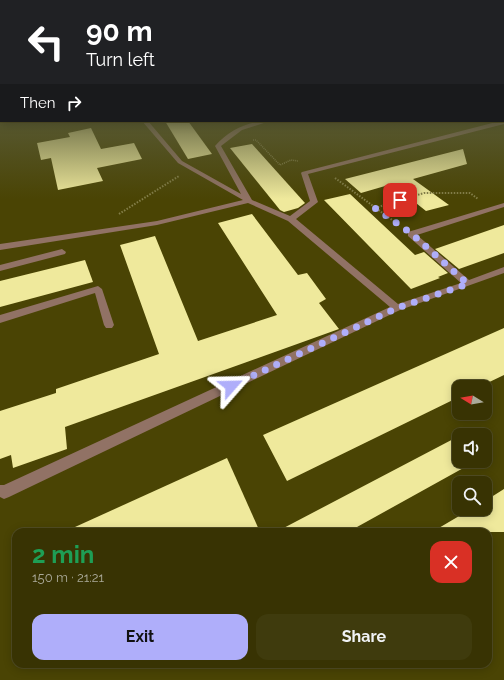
<!DOCTYPE html>
<html lang="en">
<head>
<meta charset="utf-8">
<style>
	:root { --surface:#383303; --page:#3f3b0d; --text:#f1f3f6; --muted:#abaa9a; --line:#524e25; --accent:#afaefa }
	body { margin:0; font-family:Raleway,sans-serif; background:var(--page); color:var(--text); height:100vh; display:flex; flex-direction:column; font-size:15px; white-space:nowrap }
	* { box-sizing:border-box; margin:0 }
	p { font-size:13px; color:var(--muted) }
	.icon { flex:none; width:22px; height:22px; fill:none; stroke:currentColor; stroke-width:2; stroke-linecap:round; stroke-linejoin:round }
	.map { position:relative; flex:1; overflow:hidden }
	.panel { position:absolute; left:12px; top:528px; width:480px; height:140px; display:flex; flex-direction:column; background:var(--surface); border-radius:12px; box-shadow:0 2px 10px #0003,0 0 0 1px var(--line) }
	.panel>* { flex:none }
	.hud { position:absolute; left:0px; top:0px; width:504px; height:122px; box-shadow:0 2px 10px #0003,0 0 0 1px var(--line); background:#202124; color:#fff; overflow:hidden }
	.needle { width:26px; rotate:281deg }
	.fabs { position:absolute; left:452px; top:380px; display:grid; gap:8px }
	.fabs a { display:grid; place-items:center; width:40px; height:40px; border-radius:8px; background:var(--surface); box-shadow:0 2px 10px #0003,0 0 0 1px var(--line); font-size:20px }
	.pin { position:absolute; display:grid; place-items:center; width:34px; height:34px; color:#fff; margin:-17px; border-radius:8px; box-shadow:0 2px 6px #0006 }
	.me { position:absolute; width:44px; margin:-22px; rotate:65deg; stroke-linejoin:round; filter:drop-shadow(0 0 3px #0008) }
	.turn { display:flex; align-items:center; gap:14px; height:84px; padding:0 20px; font-size:18px }
	.turn .icon { width:52px; height:52px; stroke-width:2.5 }
	.turn b { display:block; font-size:28px; line-height:34px }
	.then { display:flex; align-items:center; height:38px; padding:0 20px; background:#0003; gap:8px; font-size:15px }
	.round { display:grid; place-items:center; flex:none; width:42px; height:42px; border-radius:12px; background:var(--page) }
	.overview { display:flex; align-items:center; justify-content:space-between; height:68px; padding:0 20px }
	h1 { font-size:24px; font-weight:700; line-height:30px; color:#1e9e55 }
	.button { display:flex; gap:8px; margin-top:auto; padding:8px 20px }
	.button a { flex:1; height:46px; border-radius:12px; background:var(--accent); color:#111; font-size:16px; font-weight:700; line-height:46px; text-align:center }
	.button a+a { background:var(--page); color:var(--text) }
	.map>svg:first-child { display:block }
	.building { fill:#efe99c }
	.lines { fill:none; stroke-linecap:round; stroke-linejoin:round }
	.path-far1 { stroke:#837e48; stroke-width:1.5; stroke-dasharray:1 1; stroke-linecap:butt }
	.path { stroke:#837e48; stroke-width:2; stroke-dasharray:1.5 1.5; stroke-linecap:butt }
	.minor { fill:#917265; fill-rule:evenodd }
	.route { stroke:#afaefa; stroke-width:7; stroke-dasharray:0 12.6 }
</style>
</head>
<body>
<div class="map">
<svg width="504" height="680" viewBox="0 0 504 680">
	<rect width="100%" height="100%" fill="#4a4404"/>
	<g class="building">
		<path d="M165,121H188L212,154L188,159Z"/>
		<path d="M91,128L101,149L134,143L142,159L97,168L103,181L58,190L51,158L41,160L37,143L70,137L68,133Z"/>
		<path d="M252,144L305,203L298,208L284,212L280,210L230,148Z"/>
		<path d="M463,149L467,164L413,179L449,205L426,211L392,184L361,193L345,179Z"/>
		<path d="M350,194L415,255L424,252L448,273L438,277L440,278L411,289L324,200Z"/>
		<path d="M252,214L298,275L307,273L326,299L319,303L339,329L65,427L67,449L13,468L11,455L0,459V411L56,393V389L159,354L120,245L155,236L198,341L277,315L218,223Z"/>
		<path d="M504,225V253L459,269L435,249Z"/>
		<path d="M85,260L93,282L0,307V281Z"/>
		<path d="M504,328V375L479,387H459V397L287,481L263,435Z"/>
		<path d="M459,436V461H476L348,532H276Z"/>
		<path d="M227,458L260,532H64Z"/>
		<path d="M504,489V532H432L471,509H485V501Z"/>
	</g>
	<g class="lines">
		<path class="path-far1" d="M253,140H256L280,165L291,160L298,161"/>
		<g class="path">
			<path d="M335,178L399,225"/>
			<path d="M375,208L424,193H470L478,199"/>
			<path d="M119,214L179,176"/>
		</g>
		<g class="minor">
			<rect x="0" y="104" width="1" height="4"/>
			<rect x="503" y="104" width="1" height="4"/>
			<path d="M504,120V124L308,174L318,202L296,219L398,304L461,283L408,236V232L504,203V207L417,235L469,280L504,267V273L400,310L9,497L4,499L0,497V485H4L390,307L288,221L248,203L157,225L0,250V244L157,221L243,200L178,163L142,121H148L182,161L241,194L215,146C229,130 248,121 270,121L242,130L221,146L252,200L290,216L310,201L301,173L302,172Z"/>
			<path d="M62,249L66,252L65,254L0,271V265Z"/>
			<path d="M98,286L102,289L114,325L112,328H106L104,325L95,293L0,323V315Z"/>
		</g>
	</g>
	<linearGradient id="sky" x2="0" y2="1"><stop stop-color="#292502"/><stop offset="0.52" stop-color="#5a5c3a"/><stop offset="1" stop-color="#5a5c3a" stop-opacity="0"/></linearGradient>
	<rect width="504" height="199" fill="url(#sky)"/>
	<g class="lines">
		<path class="route" d="M231,386L397,308L468,284L412,234L375,208L400,200"/>
	</g>
</svg>
<div class="fabs">
<a><svg class="needle" viewBox="-14 -14 28 28"><path d="M0-13l5 13h-10z" fill="#e53935"/><path d="M0 13l5-13h-10z" fill="#abaa9a"/></svg></a>
<a><svg class="icon" aria-label="sound" viewBox="0 0 24 24"><path d="M4 9h4l5-4v14l-5-4H4zM17 9q2 3 0 6"/></svg></a>
<a><svg class="icon" aria-label="search" viewBox="0 0 24 24"><circle cx="10" cy="10" r="6"/><path d="M15 15l6 6"/></svg></a>
</div>
<div class="pin" style="left:400px;top:200px;background:#d93025"><svg class="icon" aria-label="arrive" viewBox="0 0 24 24"><path d="M6 21V4h12l-3 4 3 4H6"/></svg></div>
<svg class="me" style="left:231px;top:386px" viewBox="-20 -20 40 40"><path d="M0-17L14 15 0 8-14 15z" fill="#afaefa" stroke="#fff" stroke-width="4"/></svg>
<div class="hud">
<div class="turn"><svg class="icon" aria-label="left" viewBox="0 0 24 24"><path d="M17 20v-9H6M10 6l-5 5 5 5"/></svg><div><b>90 m</b>Turn left</div></div>
<div class="then">Then<svg class="icon" aria-label="right" viewBox="0 0 24 24"><path d="M7 20v-9h11M14 6l5 5-5 5"/></svg></div>
</div>
<section class="panel">
<div class="overview"><div><h1>2 min</h1><p>150 m · 21:21</p></div><a class="round" style="background:#d93025;color:#fff"><svg class="icon" aria-label="close" viewBox="0 0 24 24"><path d="M6 6l12 12M18 6L6 18"/></svg></a></div>
<div class="button"><a>Exit</a><a>Share</a></div>
</section>
</div>
</body>
</html>
